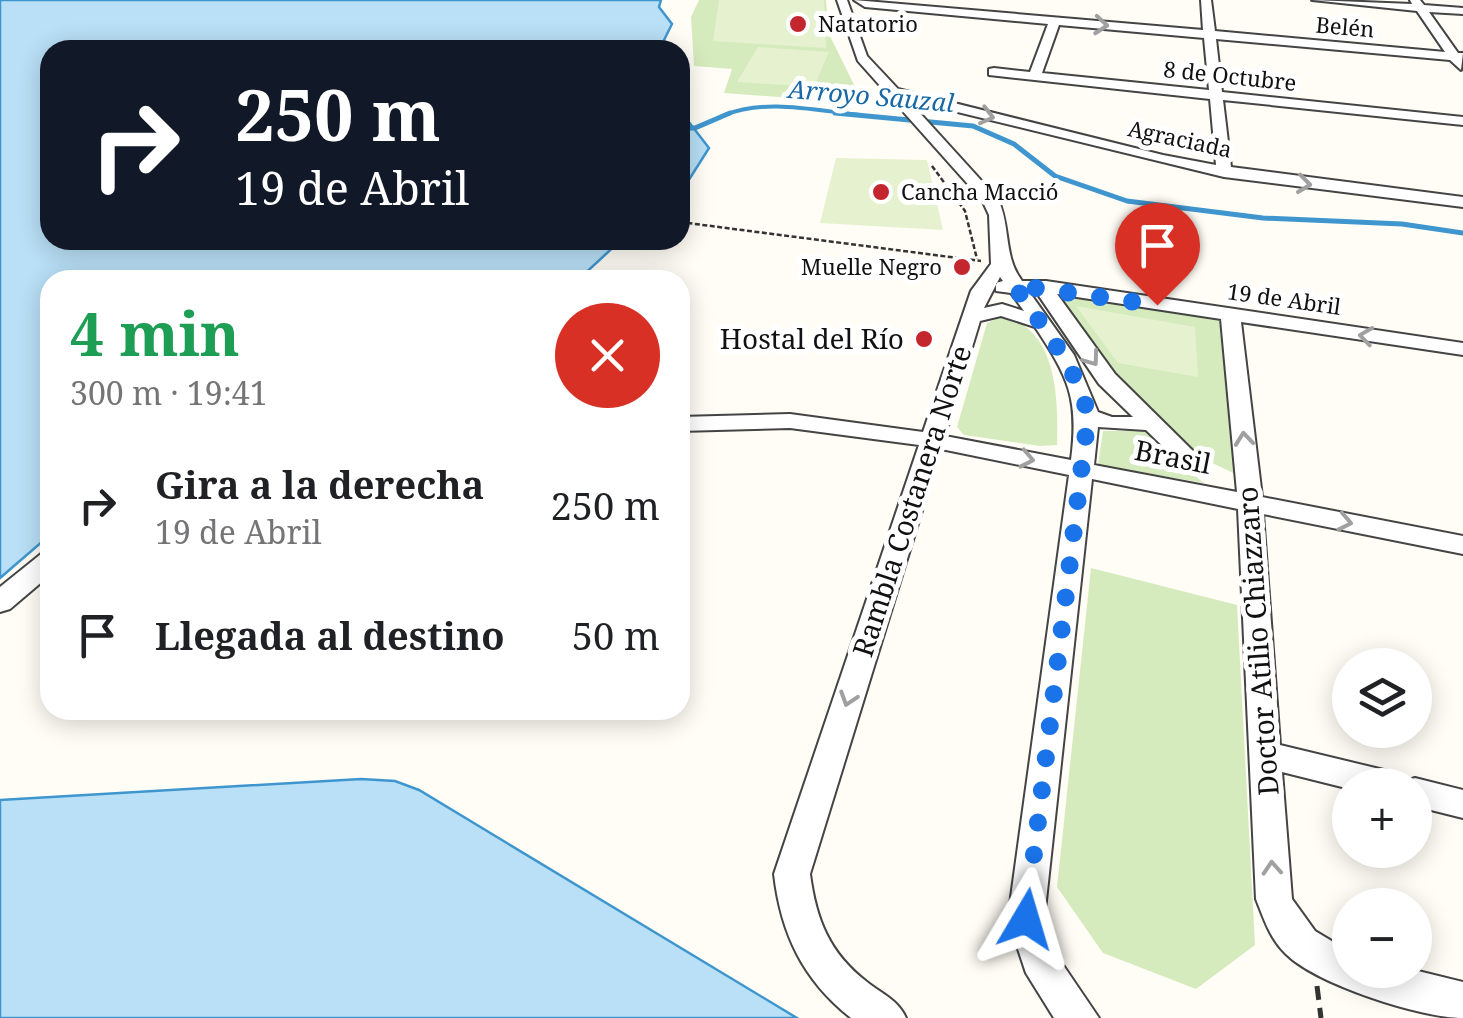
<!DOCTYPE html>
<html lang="es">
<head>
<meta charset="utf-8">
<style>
	:root { --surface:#fff; --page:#f2f2f2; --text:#202124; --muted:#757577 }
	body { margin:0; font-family:"Noto Serif",serif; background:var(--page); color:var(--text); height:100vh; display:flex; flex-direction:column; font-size:38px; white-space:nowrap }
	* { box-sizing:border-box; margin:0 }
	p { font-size:32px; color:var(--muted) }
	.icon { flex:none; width:55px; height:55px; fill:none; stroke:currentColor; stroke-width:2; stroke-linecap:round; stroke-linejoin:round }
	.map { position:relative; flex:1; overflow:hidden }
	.side { position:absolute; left:40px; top:270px; width:650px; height:450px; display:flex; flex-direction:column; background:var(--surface); border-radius:30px; box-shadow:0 5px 25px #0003 }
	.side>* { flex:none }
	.hud { position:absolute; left:40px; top:40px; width:650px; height:210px; border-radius:30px; box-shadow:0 5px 25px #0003; background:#111827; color:#fff; overflow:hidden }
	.fabs { position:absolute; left:1332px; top:648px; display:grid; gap:20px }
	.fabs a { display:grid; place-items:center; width:100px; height:100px; border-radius:50%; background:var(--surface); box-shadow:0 5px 25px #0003; font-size:50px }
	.pin { position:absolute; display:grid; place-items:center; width:85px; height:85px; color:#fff; margin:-102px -42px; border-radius:50% 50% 50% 0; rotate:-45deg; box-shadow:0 0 10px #0007 }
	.pin .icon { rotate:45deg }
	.me { position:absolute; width:110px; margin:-55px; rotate:7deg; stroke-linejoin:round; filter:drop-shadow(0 0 8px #0008) }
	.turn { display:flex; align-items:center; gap:35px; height:210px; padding:0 30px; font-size:45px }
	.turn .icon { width:130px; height:130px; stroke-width:2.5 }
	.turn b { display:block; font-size:70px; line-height:85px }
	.round { display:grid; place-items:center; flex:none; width:105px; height:105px; border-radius:52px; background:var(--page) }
	.overview { display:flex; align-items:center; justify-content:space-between; height:170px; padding:0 30px }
	h1 { font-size:60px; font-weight:700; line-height:75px; color:#1e9e55 }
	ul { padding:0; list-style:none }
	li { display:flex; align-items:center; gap:30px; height:130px; padding:0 30px }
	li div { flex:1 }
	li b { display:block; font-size:38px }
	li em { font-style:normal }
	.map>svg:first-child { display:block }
	.green { fill:#d5ebbd }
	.pitch { fill:#e6f2cf }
	.water { fill:#b9e0f7; stroke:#3f96cf; stroke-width:2.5 }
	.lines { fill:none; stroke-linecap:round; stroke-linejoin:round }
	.stream-far1 { stroke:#3f96cf; stroke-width:4 }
	.stream { stroke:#3f96cf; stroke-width:5 }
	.minor-casing { stroke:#444; stroke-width:4 }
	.path-far1 { stroke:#333; stroke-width:2.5; stroke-dasharray:5 2.5; stroke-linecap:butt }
	.path { stroke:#333; stroke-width:5; stroke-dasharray:14 8; stroke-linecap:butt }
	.minor { fill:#fff; fill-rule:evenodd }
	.oneway { stroke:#a0a0a0 }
	.route { stroke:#1a73e8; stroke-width:18; stroke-dasharray:0 32.4 }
	.poi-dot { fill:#c4262e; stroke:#fff; stroke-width:4 }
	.labels { text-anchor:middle; stroke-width:10; stroke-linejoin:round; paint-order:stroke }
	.far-poi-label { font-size:22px; fill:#111; stroke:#fff; text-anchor:start }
	.far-street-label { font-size:22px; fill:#111; stroke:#fff }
	.far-water-label { font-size:25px; font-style:italic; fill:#1768a6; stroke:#fff }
	.poi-label { font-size:28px; fill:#111; stroke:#fff; text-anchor:end }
	.street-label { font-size:28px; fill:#111; stroke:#fff }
</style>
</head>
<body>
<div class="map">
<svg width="1463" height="1018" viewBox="0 0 1463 1018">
	<rect width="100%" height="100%" fill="#fffdf5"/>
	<g class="green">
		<path d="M699,0H826L829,34L863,103L724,93L732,69L694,66L691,17Z"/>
		<path d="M1054,292L1219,319L1235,474L1194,454L1116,379Z"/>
		<path d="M1003,316C1058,330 1058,399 1057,445L1040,446L964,435L957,427L987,323Z"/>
		<path d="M1103,431H1149L1173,459L1204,483L1098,465Z"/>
		<path d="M1091,568L1237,605L1255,945L1196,989L1103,953L1057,887Z"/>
	</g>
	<g class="pitch">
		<path d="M719,0H824L826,48L713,41Z"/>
		<path d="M758,47L829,52L814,87L737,82Z"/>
		<path d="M836,158L927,160L943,230L820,223Z"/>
		<path d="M1076,306L1195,327L1198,377L1118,363Z"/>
	</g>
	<g class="water">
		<path d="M0,0H661L659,7L672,24L659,50H50V240H621L578,280H50V535L0,578Z"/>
		<path d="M680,103L685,117L709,148L680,194Z"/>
		<path d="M361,779L395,781L419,790L797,1018H0V800Z"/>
	</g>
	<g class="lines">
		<path class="stream-far1" d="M725,115C765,98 818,111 860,115"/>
		<g class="stream">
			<path d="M835,113L973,126L1014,144L1055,176L1127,201L1263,218L1402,224L1463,233"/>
			<path d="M680,128H695L730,113"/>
		</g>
		<defs>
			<g id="minor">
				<path d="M837,0H847L867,56L898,89L1163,155L1216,165L1210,99L989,75V69L994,68L1030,72L1048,24L865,7L854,0L1203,30L1201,0H1211L1215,31L1445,52L1417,11L1312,0L1412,4L1410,0H1420L1424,5L1463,8V14L1429,12L1458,53H1463L1461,70L1450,60L1216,39L1222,92L1463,117V125L1223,100L1231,167L1463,197V207L1224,177L908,100L998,199C1011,227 1003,256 1022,281H1046L1463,343V355L1241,322L1262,497L1463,536V554L1263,514L1280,745L1388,771L1400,775L1403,782L1415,778L1463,790V818L1415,806V785H1350V789L1282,772L1292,899L1315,931L1350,952V970H1414L1463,982V1018C1421,1018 1316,984 1286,954C1270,939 1264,919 1256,899L1238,509L1092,479L1044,919L1059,959L1099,1018H1054L1026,973L1008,919L1069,475L941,449L810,874C816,919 829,953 867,982C882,994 898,1000 906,1018H851C803,980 781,934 774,874L919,445L790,428L680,431V417L790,414L923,432L971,291L991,264L989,215L982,200L858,61ZM1059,25L1204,38L1209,90L1042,73ZM1000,277L1003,281L996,283V291L1011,293L1024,311L1002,304L984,308ZM1030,293H1037L1099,384L1133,417H1112L1098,412L1074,355ZM1057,294L1221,319L1237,492L1094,465L1098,427L1146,430L1175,458H1191L1195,453L1115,374ZM1001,316L1035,327C1069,378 1079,399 1071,460L945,436L980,321Z"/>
				<path d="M50,551V575L10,609L0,612V587L41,554Z"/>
			</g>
		</defs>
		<use href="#minor" class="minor-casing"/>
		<g class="path-far1">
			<path d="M932,166L965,211L977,259"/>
			<path d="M680,222L981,261"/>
		</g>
		<path class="path" d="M1317,986L1321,1018"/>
		<use href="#minor" class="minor"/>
	</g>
	<defs><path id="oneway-chevron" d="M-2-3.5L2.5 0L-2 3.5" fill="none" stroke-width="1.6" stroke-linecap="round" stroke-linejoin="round" transform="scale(2.5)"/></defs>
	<g class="oneway">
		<use href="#oneway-chevron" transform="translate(1101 25) rotate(5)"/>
		<use href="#oneway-chevron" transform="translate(987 116) rotate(14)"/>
		<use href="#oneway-chevron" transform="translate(1304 184) rotate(7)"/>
		<use href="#oneway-chevron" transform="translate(1366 336) rotate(-172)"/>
		<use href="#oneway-chevron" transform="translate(1092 359) rotate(54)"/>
		<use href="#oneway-chevron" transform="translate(1244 439) rotate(-96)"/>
		<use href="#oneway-chevron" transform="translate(1027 459) rotate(11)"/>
		<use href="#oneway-chevron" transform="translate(1345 522) rotate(11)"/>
		<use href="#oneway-chevron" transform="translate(848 699) rotate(108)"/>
		<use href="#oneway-chevron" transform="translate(1272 868) rotate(-94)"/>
	</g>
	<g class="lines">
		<path class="route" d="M1026,919L1088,416C1078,367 1041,326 1014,285L1157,305"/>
	</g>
	<g class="poi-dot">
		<circle cx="798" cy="24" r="10"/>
		<circle cx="881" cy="192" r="10"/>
		<circle cx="962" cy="267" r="10"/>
		<circle cx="924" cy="339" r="10"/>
	</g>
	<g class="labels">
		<g class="far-poi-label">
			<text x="818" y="32">Natatorio</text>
			<text x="901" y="200">Cancha Macció</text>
			<text x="942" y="275" text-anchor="end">Muelle Negro</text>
		</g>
		<g class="far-street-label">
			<text transform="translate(1345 27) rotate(5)" y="8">Belén</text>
			<text transform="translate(1230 76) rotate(6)" y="8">8 de Octubre</text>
			<text transform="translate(1180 139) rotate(12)" y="8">Agraciada</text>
			<text transform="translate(1284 299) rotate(8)" y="8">19 de Abril</text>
		</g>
		<g class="far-water-label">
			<text transform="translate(871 96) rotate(5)" y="9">Arroyo Sauzal</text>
		</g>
		<g class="poi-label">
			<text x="904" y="349">Hostal del Río</text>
		</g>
		<g class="street-label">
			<text transform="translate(1173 457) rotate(11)" y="10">Brasil</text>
			<text transform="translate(912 501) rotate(-72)" y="10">Rambla Costanera Norte</text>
			<text transform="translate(1258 641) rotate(-94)" y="10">Doctor Atilio Chiazzaro</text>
		</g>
	</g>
</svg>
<div class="fabs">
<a><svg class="icon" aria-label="layers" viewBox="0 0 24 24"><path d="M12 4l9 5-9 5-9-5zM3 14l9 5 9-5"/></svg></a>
<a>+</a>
<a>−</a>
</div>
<div class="pin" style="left:1157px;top:305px;background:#d93025"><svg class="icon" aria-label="arrive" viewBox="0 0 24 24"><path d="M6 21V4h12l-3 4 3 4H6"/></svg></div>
<svg class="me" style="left:1026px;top:919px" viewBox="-20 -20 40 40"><path d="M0-17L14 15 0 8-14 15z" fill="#1a73e8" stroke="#fff" stroke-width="4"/></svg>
<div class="hud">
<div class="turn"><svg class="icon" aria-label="right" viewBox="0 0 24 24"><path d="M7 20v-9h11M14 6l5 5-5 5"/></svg><div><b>250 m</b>19 de Abril</div></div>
</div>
<section class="side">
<div class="overview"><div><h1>4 min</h1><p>300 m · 19:41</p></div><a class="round" style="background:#d93025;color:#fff"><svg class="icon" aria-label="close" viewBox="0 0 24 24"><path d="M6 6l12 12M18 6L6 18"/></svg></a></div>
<ul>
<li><svg class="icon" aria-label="right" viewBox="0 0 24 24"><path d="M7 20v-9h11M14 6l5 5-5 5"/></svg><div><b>Gira a la derecha</b><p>19 de Abril</p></div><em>250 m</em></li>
<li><svg class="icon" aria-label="arrive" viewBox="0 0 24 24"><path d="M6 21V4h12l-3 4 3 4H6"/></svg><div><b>Llegada al destino</b></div><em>50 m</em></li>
</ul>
</section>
</div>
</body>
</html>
